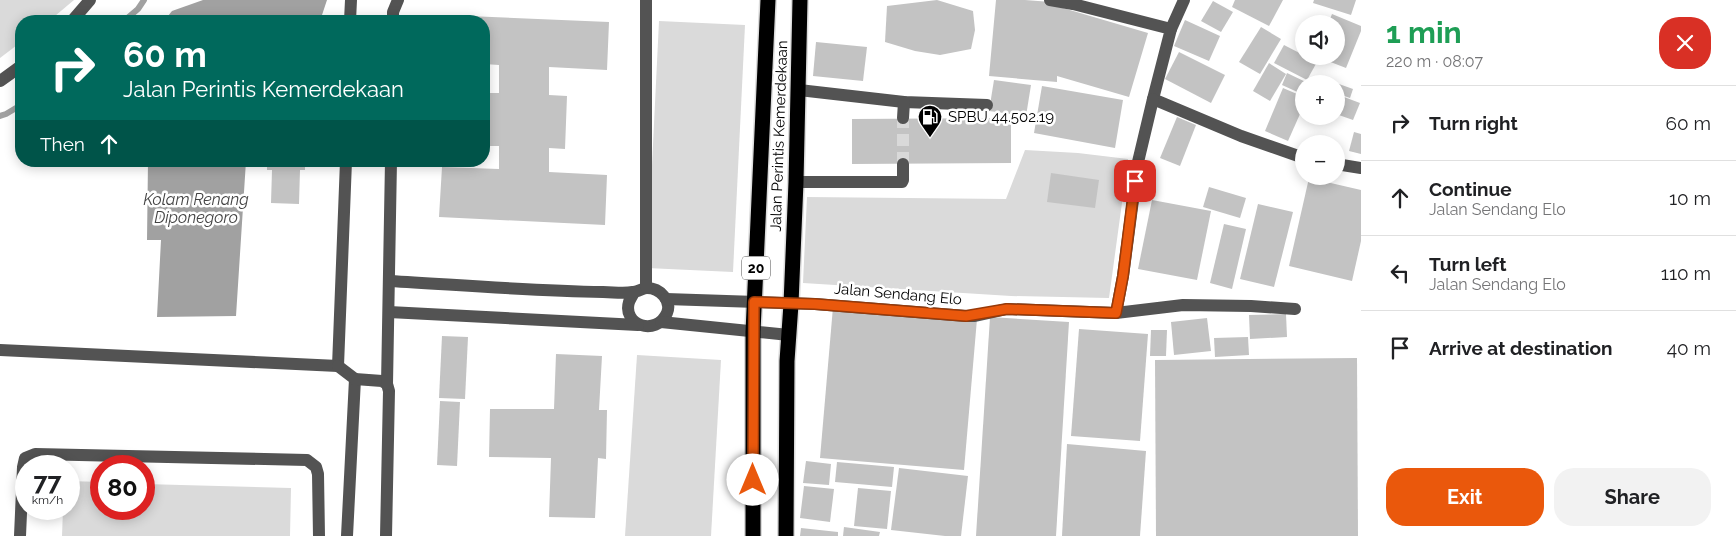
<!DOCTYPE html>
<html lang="en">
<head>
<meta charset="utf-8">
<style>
	:root { --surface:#fff; --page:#f2f2f2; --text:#202124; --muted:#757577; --line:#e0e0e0; --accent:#ea580c }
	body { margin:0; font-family:Raleway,sans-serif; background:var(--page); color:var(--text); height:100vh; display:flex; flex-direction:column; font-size:19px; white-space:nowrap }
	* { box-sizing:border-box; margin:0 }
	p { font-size:16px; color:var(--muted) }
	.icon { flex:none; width:28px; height:28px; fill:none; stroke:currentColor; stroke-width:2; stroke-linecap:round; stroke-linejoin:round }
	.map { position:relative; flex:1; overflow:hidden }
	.side { display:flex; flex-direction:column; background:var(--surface); width:375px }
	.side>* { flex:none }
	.top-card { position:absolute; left:15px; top:15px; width:475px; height:152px; border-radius:20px; box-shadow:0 2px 12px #0003; background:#00695c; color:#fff; overflow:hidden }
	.buttons { position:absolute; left:1295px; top:15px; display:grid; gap:10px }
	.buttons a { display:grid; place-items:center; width:50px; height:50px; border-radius:50%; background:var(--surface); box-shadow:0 2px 12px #0003; font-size:25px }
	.speed { position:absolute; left:15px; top:455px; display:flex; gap:10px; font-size:25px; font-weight:700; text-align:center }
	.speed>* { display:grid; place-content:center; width:65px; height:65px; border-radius:50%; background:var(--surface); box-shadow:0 2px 12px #0003; line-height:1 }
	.speed small { font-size:12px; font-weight:400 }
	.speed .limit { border:8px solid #d22; background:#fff; color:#111 }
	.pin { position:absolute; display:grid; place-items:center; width:42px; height:42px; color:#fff; margin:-21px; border-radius:10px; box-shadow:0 2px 8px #0006 }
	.me { position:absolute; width:55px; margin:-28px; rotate:0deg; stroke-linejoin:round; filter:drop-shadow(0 0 4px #0008) }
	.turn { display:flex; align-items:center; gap:18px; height:105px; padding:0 25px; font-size:22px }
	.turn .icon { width:65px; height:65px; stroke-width:2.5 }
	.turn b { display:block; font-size:35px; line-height:42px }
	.then { display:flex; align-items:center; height:48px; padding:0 25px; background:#0003; gap:10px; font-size:19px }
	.round { display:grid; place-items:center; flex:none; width:52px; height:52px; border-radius:20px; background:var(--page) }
	.head { display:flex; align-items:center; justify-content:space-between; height:85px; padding:0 25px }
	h1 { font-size:30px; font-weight:700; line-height:38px; color:#1e9e55 }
	.cta { display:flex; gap:10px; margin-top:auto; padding:10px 25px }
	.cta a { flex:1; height:58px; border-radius:20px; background:var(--accent); color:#fff; font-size:20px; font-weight:700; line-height:58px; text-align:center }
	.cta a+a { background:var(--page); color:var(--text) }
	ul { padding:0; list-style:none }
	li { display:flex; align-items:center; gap:15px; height:75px; padding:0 25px; border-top:1px solid var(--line) }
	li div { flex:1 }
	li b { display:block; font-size:19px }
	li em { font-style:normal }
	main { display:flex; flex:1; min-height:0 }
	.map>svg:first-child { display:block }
	.green { fill:#dadada }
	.water { fill:#a1a1a1 }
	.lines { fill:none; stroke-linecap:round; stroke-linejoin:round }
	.stream { stroke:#a1a1a1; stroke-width:6 }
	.building { fill:#c3c3c3 }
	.minor-tunnel { stroke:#d9d9d9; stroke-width:12; stroke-dasharray:12 6; stroke-linecap:butt }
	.highway-casing { stroke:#dbdbdb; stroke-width:18 }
	.minor { stroke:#535353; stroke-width:12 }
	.highway { stroke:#000; stroke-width:15 }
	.route-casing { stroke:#983908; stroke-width:12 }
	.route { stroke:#ea580c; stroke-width:9 }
	.labels { text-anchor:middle; stroke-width:5; stroke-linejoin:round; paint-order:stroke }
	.shield { fill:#fff; stroke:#4c4c4c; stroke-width:1 }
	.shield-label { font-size:14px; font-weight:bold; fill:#000 }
	.poi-label { font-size:15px; fill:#000; stroke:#fff; text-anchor:start }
	.street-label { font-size:15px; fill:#000; stroke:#fff }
	.water-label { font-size:16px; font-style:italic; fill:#424242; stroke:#fff }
</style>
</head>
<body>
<main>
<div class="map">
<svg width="1361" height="536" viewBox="0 0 1361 536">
	<rect width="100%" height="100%" fill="#fff"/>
	<g class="green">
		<path d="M0,0H74L49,21H21V42L0,58Z"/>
		<path d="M659,21L745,25L733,272L647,268Z"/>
		<path d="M1025,150L1078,153L1128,159L1109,298L1011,296L803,283L807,197L1006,199Z"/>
		<path d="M637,355L721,360L711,536H625Z"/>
		<path d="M69,481L101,482V509H144V484L291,488L290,536H62L63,509H69Z"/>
	</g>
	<g class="water">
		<path d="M203,0H327L320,21H164L172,11Z"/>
		<path d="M148,161H246L236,316L157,317L161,240H147Z"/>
	</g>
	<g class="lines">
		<g class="stream">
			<path d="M124,21L138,9L144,0"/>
			<path d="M0,116L6,114L21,105"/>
		</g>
	</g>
	<g class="building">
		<path d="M937,0L973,11L975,30L971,49L940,55L915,51L885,42L887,6Z"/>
		<path d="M996,0H1025L1064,3L1063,8L1148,33L1129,97L1057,76V82L989,76Z"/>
		<path d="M1235,0H1283L1269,26L1232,7Z"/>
		<path d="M1314,0H1356L1351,15L1313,3Z"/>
		<path d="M1213,1L1233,12L1221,32L1201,21Z"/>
		<path d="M1332,14L1361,26V31L1346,68L1315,56H1336V24H1328Z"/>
		<path d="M444,15L609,22L607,70L549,67V95L567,96L565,149L549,148V172L607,175L605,225L439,217L442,167L499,169V146H484V93H499V65L484,64V21H443Z"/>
		<path d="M1185,20L1220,36L1209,61L1174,46Z"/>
		<path d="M1261,27L1281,39L1260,74L1239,62Z"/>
		<path d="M816,42L867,47L863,81L813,76Z"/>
		<path d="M1284,45L1317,62L1307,80L1274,63Z"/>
		<path d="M1179,52L1225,75L1211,103L1165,79Z"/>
		<path d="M1269,63L1286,74L1270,101L1253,91Z"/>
		<path d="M1287,73L1310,84H1304V95L1282,85Z"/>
		<path d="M1325,79L1353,89L1350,98L1336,93V84H1323Z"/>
		<path d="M994,80L1031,85L1026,116L989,111Z"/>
		<path d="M1042,86L1123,100L1115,148L1034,133Z"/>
		<path d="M1283,88L1304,97V105L1288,141L1265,131Z"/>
		<path d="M1336,94L1360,103L1353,120L1336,114Z"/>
		<path d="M1177,117L1196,125L1180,166L1160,158Z"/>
		<path d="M1011,118V163L852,164V119Z"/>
		<path d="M1354,132L1361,134V154L1349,151Z"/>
		<path d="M267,161H305V170H300L299,204L271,203L272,170H267Z"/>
		<path d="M1051,173L1099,180L1095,208L1047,202Z"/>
		<path d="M1309,178L1361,190V241L1352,281L1289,266Z"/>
		<path d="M1209,187L1246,198L1240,218L1203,207Z"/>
		<path d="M1152,200L1211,211L1197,280L1138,269Z"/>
		<path d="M1258,204L1293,212L1274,287L1240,279Z"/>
		<path d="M1224,224L1246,229L1232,289L1210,283Z"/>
		<path d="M833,307L977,319L964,470L820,458Z"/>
		<path d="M1286,314L1287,337L1250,339L1249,315Z"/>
		<path d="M990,317L1069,322L1056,536H976Z"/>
		<path d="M1207,318L1211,351L1174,355L1171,322Z"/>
		<path d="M1079,329L1148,334L1140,441L1071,436Z"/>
		<path d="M1151,330H1167L1166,356H1150Z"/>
		<path d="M442,336L468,337L465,399L439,398Z"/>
		<path d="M1248,337L1249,355L1215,357L1214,338Z"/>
		<path d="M556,354L602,356L599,410H607L606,459L598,458L595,518L549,517L551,458L489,457L490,409H554Z"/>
		<path d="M1357,358L1358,536H1156L1155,360Z"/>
		<path d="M440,401L460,402L457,466L437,465Z"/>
		<path d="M1067,444L1146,451L1140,536H1062Z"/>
		<path d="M806,461L831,464L829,485L803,483Z"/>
		<path d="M837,462L894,467L892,487L835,482Z"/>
		<path d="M899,468L968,476L961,536H945L891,530Z"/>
		<path d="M804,486L834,489L830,522L800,518Z"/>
		<path d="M858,488L891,491L887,529L854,526Z"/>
		<path d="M844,527L880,532L879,536H843Z"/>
		<path d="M801,528L838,532V536H800Z"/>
	</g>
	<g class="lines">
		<path class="minor-tunnel" d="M903,164V118"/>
		<defs>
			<g id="highway">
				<path d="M753,536V332L768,0"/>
				<path d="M786,536L787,361L791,304L796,182L800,0"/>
			</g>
		</defs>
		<use href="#highway" class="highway-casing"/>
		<g class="minor">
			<path d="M1050,0L1073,4L1171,29L1153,99L1241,136L1304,158"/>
			<path d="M72,21L90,0"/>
			<path d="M350,21L351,0"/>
			<path d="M393,21V12L398,0"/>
			<path d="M1171,29L1184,0"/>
			<path d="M0,81L21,66"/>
			<path d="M799,90L904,102L987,105"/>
			<path d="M903,118L904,102"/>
			<path d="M1336,164L1361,168"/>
			<path d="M796,182H902L903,180V164"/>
			<path d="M390,281C460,285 532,291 603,292C613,292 623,294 633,292C638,292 643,288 647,288C660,288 672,301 667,313C656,337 622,325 629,302C630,299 633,295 634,292"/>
			<path d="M646,287V0"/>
			<path d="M666,299L815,304L966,316H975L1007,309L1116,313L1123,276L1138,162L1153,99"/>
			<path d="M389,312L638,325"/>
			<path d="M1116,313L1183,305L1251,306L1295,309"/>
			<path d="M661,322L789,335"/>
			<path d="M0,350L338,366L346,161"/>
			<path d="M338,366L355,379L347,536"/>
			<path d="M355,379L382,381L387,384L389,391L386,536"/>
			<path d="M387,384L391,161"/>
			<path d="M20,536L23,467L25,458L35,454L307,460L316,467L318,474L319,536"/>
		</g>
		<use href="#highway" class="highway"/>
	</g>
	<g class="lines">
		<defs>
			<path id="route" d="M753,480L754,302L815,304L966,316L1007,309L1116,313L1123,276L1135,181"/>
		</defs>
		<use href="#route" class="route-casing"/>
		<use href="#route" class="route"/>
	</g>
	<defs>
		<symbol id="fuel-pin" viewBox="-11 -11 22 30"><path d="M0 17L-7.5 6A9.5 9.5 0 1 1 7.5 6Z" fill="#000" stroke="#fff"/><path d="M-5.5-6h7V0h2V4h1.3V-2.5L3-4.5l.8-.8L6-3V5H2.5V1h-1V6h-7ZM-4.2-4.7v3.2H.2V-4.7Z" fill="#fff"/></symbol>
	</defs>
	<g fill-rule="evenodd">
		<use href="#fuel-pin" x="916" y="103" width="28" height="38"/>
	</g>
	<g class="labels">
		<rect class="shield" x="742" y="256.5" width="28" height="23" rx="4"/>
		<g class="shield-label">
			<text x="756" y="273">20</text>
		</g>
		<g class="poi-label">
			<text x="948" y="122">SPBU 44.502.19</text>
		</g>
		<g class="street-label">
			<text transform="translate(779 136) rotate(-88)" y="5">Jalan Perintis Kemerdekaan</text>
			<text transform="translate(898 294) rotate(5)" y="5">Jalan Sendang Elo</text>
		</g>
		<g class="water-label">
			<text x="196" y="205">Kolam Renang<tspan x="196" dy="18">Diponegoro</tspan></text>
		</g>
	</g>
</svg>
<div class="buttons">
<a><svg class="icon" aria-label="sound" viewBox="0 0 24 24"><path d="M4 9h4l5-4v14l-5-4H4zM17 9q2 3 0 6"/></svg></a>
<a>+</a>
<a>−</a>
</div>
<div class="speed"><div>77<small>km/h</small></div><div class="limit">80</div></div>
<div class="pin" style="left:1135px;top:181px;background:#d93025"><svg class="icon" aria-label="arrive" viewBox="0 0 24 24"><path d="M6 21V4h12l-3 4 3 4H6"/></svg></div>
<svg class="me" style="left:753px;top:480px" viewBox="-20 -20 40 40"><circle r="19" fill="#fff"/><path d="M0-13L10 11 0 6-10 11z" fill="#ea580c"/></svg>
<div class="top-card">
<div class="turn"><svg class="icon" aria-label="right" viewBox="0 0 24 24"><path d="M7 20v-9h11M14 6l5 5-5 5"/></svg><div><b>60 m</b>Jalan Perintis Kemerdekaan</div></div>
<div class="then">Then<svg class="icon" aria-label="ahead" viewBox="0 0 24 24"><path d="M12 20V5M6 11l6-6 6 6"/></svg></div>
</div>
</div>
<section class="side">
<div class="head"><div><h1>1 min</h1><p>220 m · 08:07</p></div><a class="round" style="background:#d93025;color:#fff"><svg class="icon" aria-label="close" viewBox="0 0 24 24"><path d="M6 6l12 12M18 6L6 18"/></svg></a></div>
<ul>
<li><svg class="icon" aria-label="right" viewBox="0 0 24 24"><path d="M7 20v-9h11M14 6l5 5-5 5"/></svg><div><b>Turn right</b></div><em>60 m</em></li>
<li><svg class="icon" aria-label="ahead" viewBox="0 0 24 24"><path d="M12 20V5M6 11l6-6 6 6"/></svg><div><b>Continue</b><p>Jalan Sendang Elo</p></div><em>10 m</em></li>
<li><svg class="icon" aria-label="left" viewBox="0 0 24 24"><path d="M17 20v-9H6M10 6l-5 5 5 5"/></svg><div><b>Turn left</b><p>Jalan Sendang Elo</p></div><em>110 m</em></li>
<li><svg class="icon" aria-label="arrive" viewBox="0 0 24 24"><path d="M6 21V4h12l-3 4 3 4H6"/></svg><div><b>Arrive at destination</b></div><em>40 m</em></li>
</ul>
<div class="cta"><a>Exit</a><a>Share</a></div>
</section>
</main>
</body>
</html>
